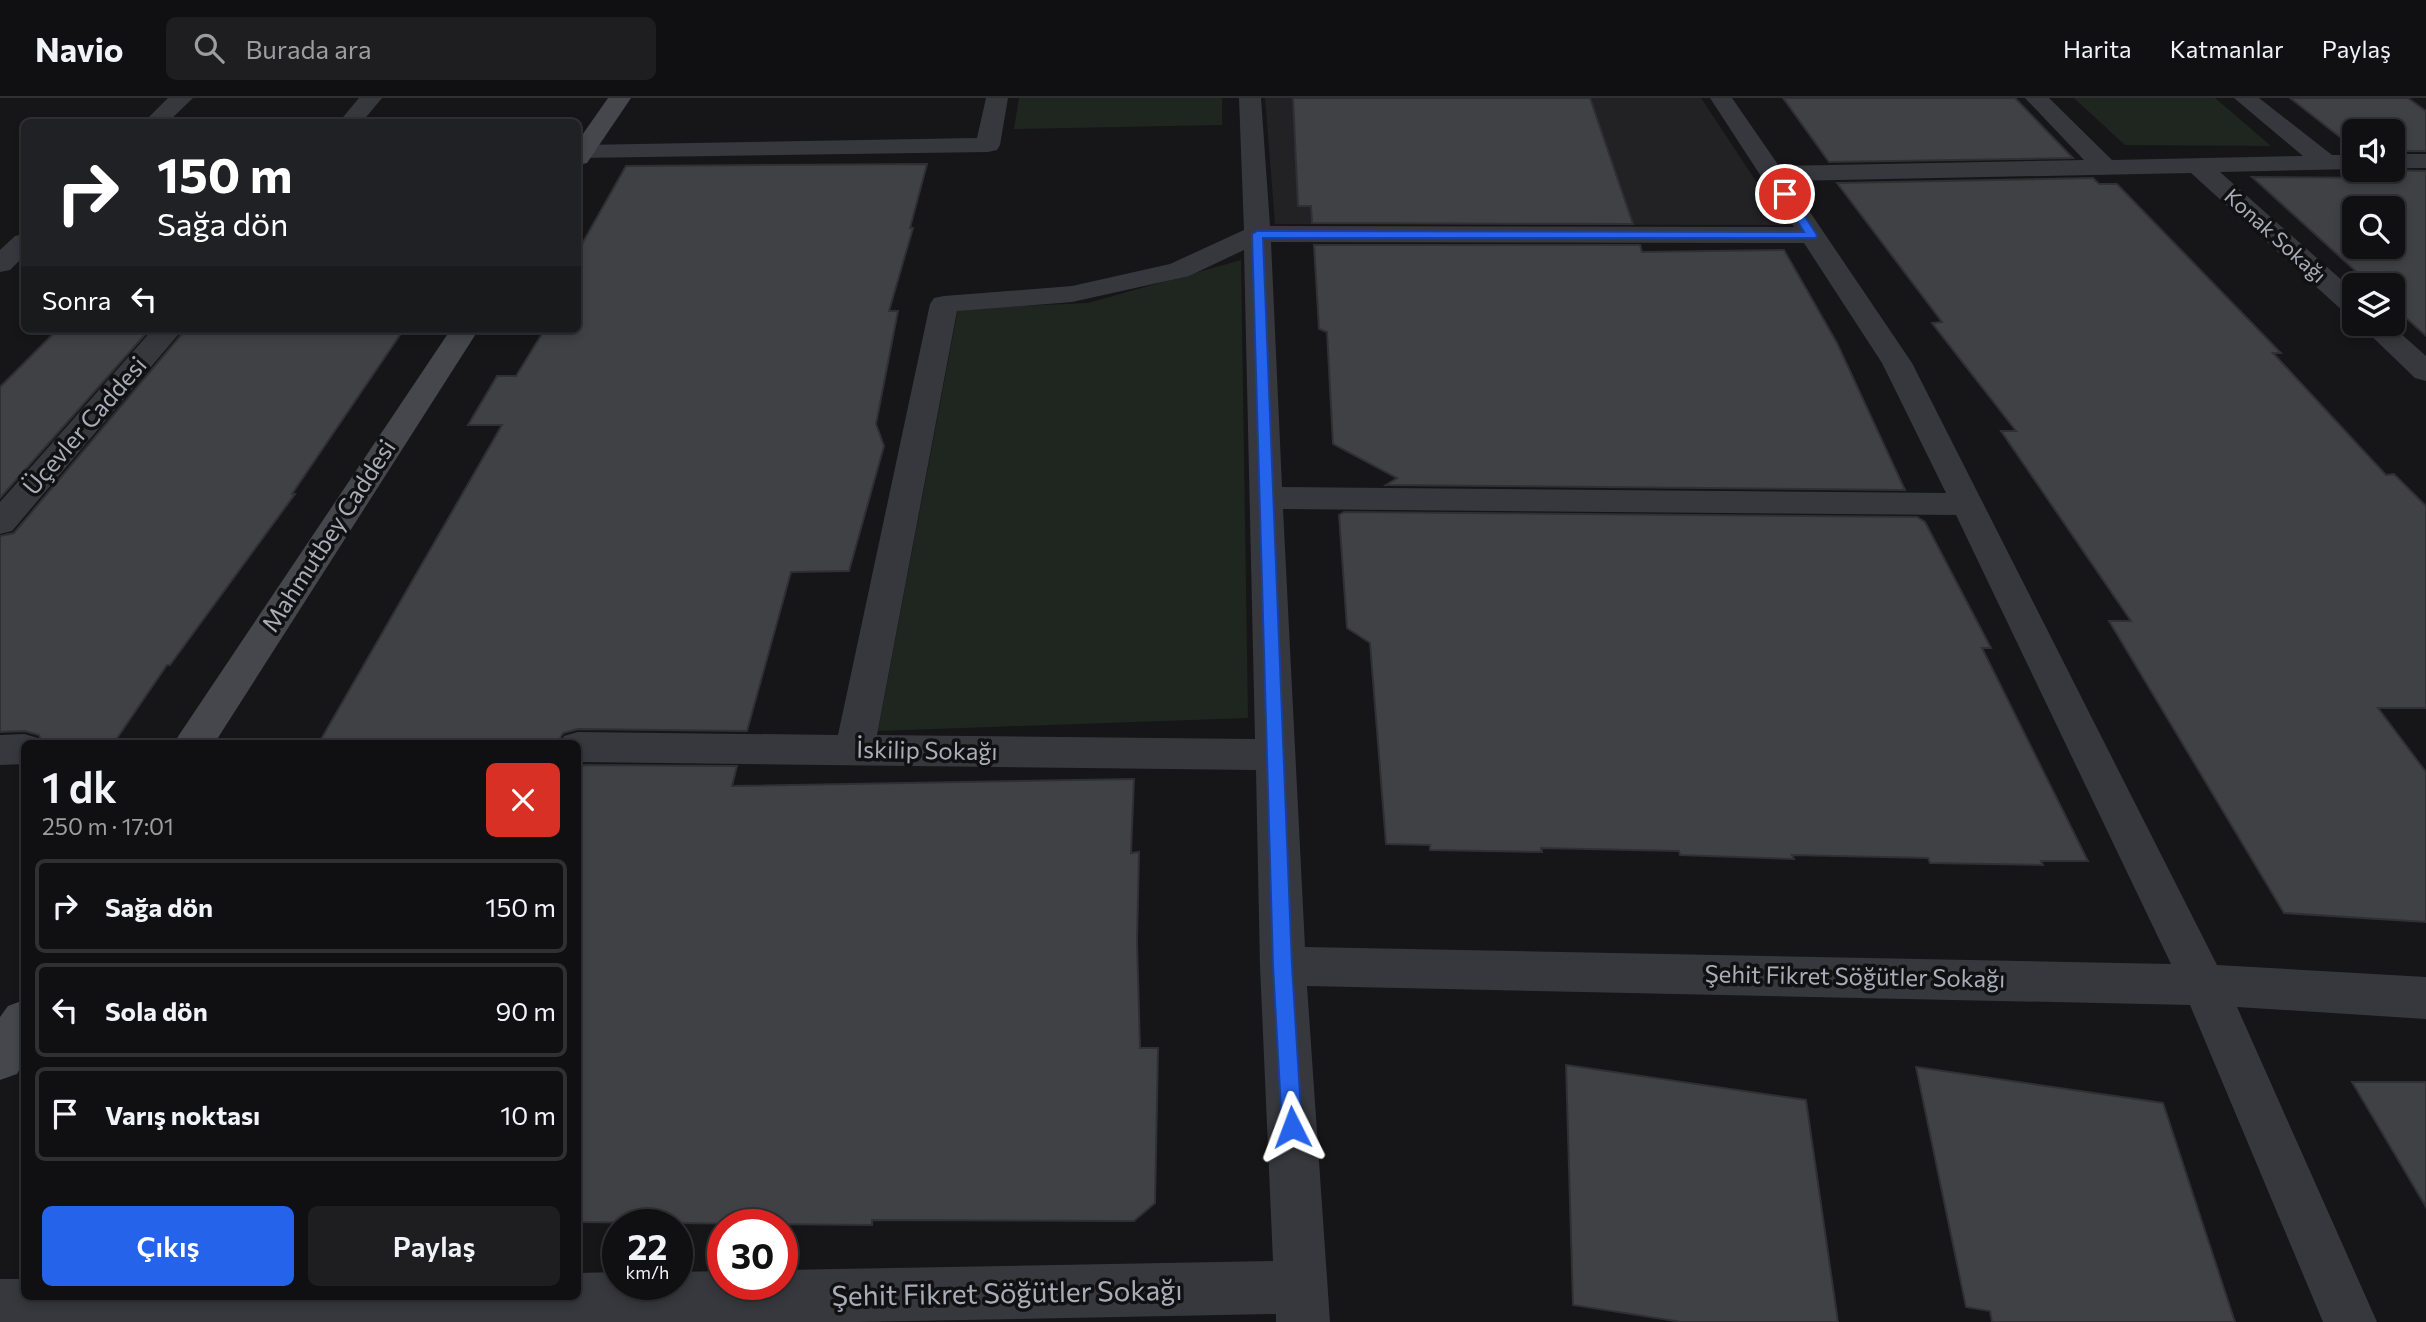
<!DOCTYPE html>
<html lang="tr">
<head>
<meta charset="utf-8">
<style>
	:root { --surface:#101012; --page:#1e1e20; --text:#f1f3f6; --muted:#9c9d9f; --line:#303032; --accent:#2563eb }
	body { margin:0; font-family:Commissioner,sans-serif; background:var(--page); color:var(--text); height:100vh; display:flex; flex-direction:column; font-size:26px; white-space:nowrap }
	* { box-sizing:border-box; margin:0 }
	p { font-size:23px; color:var(--muted) }
	.icon { flex:none; width:38px; height:38px; fill:none; stroke:currentColor; stroke-width:2; stroke-linecap:round; stroke-linejoin:round }
	.map { position:relative; flex:1; overflow:hidden }
	.details { position:absolute; left:21px; top:642px; width:560px; height:560px; display:flex; flex-direction:column; background:var(--surface); border-radius:10px; box-shadow:0 4px 10px #0003,0 0 0 2px var(--line) }
	.details>* { flex:none }
	.banner { position:absolute; left:21px; top:21px; width:560px; height:214px; border-radius:10px; box-shadow:0 4px 10px #0003,0 0 0 2px var(--line); background:#202124; color:#fff; overflow:hidden }
	.tools { position:absolute; left:2342px; top:21px; display:grid; gap:14px }
	.tools a { display:grid; place-items:center; width:63px; height:63px; border-radius:10px; background:var(--surface); box-shadow:0 4px 10px #0003,0 0 0 2px var(--line); font-size:35px }
	.speed { position:absolute; left:602px; top:1111px; display:flex; gap:14px; font-size:35px; font-weight:700; text-align:center }
	.speed>* { display:grid; place-content:center; width:91px; height:91px; border-radius:50%; background:var(--surface); box-shadow:0 4px 10px #0003,0 0 0 2px var(--line); line-height:1 }
	.speed small { font-size:18px; font-weight:400 }
	.speed .limit { border:10px solid #d22; background:#fff; color:#111 }
	.pin { position:absolute; display:grid; place-items:center; width:60px; height:60px; color:#fff; margin:-30px; border:4px solid #fff; border-radius:50%; box-shadow:0 2px 7px #0007 }
	.me { position:absolute; width:77px; margin:-38px; rotate:357deg; stroke-linejoin:round; filter:drop-shadow(0 0 5px #0008) }
	.turn { display:flex; align-items:center; gap:24px; height:147px; padding:0 21px; font-size:32px }
	.turn .icon { width:91px; height:91px; stroke-width:2.5 }
	.turn b { display:block; font-size:49px; line-height:60px }
	.then { display:flex; align-items:center; height:66px; padding:0 21px; background:#0003; gap:14px; font-size:26px }
	.round { display:grid; place-items:center; flex:none; width:74px; height:74px; border-radius:10px; background:var(--page) }
	.head { display:flex; align-items:center; justify-content:space-between; height:119px; padding:0 21px }
	h1 { font-size:42px; font-weight:600; line-height:52px }
	.primary-button { display:flex; gap:14px; margin-top:auto; padding:14px 21px }
	.primary-button a { flex:1; height:80px; border-radius:10px; background:var(--accent); color:#fff; font-size:28px; font-weight:600; line-height:80px; text-align:center }
	.primary-button a+a { background:var(--page); color:var(--text) }
	ul { padding:0; list-style:none }
	li { display:flex; align-items:center; gap:21px; height:94px; margin:0 14px 10px; padding:0 7px; border:4px solid var(--line); border-radius:10px }
	li div { flex:1 }
	li b { display:block; font-size:26px }
	li em { font-style:normal }
	header { display:flex; align-items:center; gap:42px; box-sizing:border-box; height:98px; padding:0 35px; background:var(--surface); border-bottom:2px solid var(--line) }
	header strong { font-size:33px }
	nav { display:flex; gap:38px; margin-inline-start:auto; font-size:24px }
	.search { width:490px; height:63px; background:var(--page); display:flex; align-items:center; gap:18px; box-sizing:border-box; padding:0 24px; border-radius:10px; color:var(--muted); font-size:26px }
	.map>svg:first-child { display:block }
	.built { fill:#222225 }
	.green { fill:#1e261f }
	.building { fill:#404145; stroke:#303034; stroke-width:2; fill-rule:evenodd }
	.lines { fill:none; stroke-linecap:round; stroke-linejoin:round }
	.street { fill:#37383d; fill-rule:evenodd }
	.secondary { fill:#45474d; fill-rule:evenodd }
	.route { fill:#2563eb; stroke:#184099; stroke-width:2 }
	.labels { text-anchor:middle; stroke-width:7; stroke-linejoin:round; paint-order:stroke }
	.far-street-label { font-size:21px; fill:#a8adb8; stroke:#111113 }
	.street-label { font-size:24px; fill:#a8adb8; stroke:#111113 }
	.near-street-label { font-size:28px; fill:#a8adb8; stroke:#111113 }
</style>
</head>
<body>
<header>
<strong>Navio</strong>
<div class="search"><svg class="icon" aria-label="search" viewBox="0 0 24 24"><circle cx="10" cy="10" r="6"/><path d="M15 15l6 6"/></svg>Burada ara</div>
<nav><a>Harita</a><a>Katmanlar</a><a>Paylaş</a></nav>
</header>
<div class="map">
<svg width="2426" height="1224" viewBox="0 0 2426 1224">
	<rect width="100%" height="100%" fill="#161618"/>
	<path class="built" d="M1265,0H1701L1785,127L1275,126Z"/>
	<g class="green">
		<path d="M1019,0H1222V27L1014,31Z"/>
		<path d="M2074,0H2215L2271,48L2125,47Z"/>
		<path d="M1241,162L1248,620L878,633L958,211L1088,205Z"/>
	</g>
	<g class="building">
		<path d="M1293,0H1590L1633,126L1312,125L1311,108H1298Z"/>
		<path d="M1783,0H2015L2073,60L1829,64Z"/>
		<path d="M2290,0H2408L2426,13V53H2392V33H2354V50Z"/>
		<path d="M927,66L910,130H913L889,213H898L876,326L884,348L849,473L791,474L747,633L578,631L563,635L559,642L320,643L502,327H468L497,278H516L545,231H578V153L626,68Z"/>
		<path d="M2381,72L2426,73V238L2392,207V187H2371L2252,79L2391,80ZM2354,110H2392V149H2354Z"/>
		<path d="M2093,80L2099,86H2117L2281,255H2273L2386,377L2394,376L2426,408V610H2378L2426,674V824L2284,815L2109,523H2131L2001,333H2016L1932,225L1942,224L1837,85Z"/>
		<path d="M1314,147H1640L1642,154L1784,152L1837,245L1905,392L1386,387L1397,380L1333,346L1327,234L1319,231Z"/>
		<path d="M58,231H150L0,400V289Z"/>
		<path d="M186,231H404L292,396H295L170,567H167L113,646H43L39,637L25,633L0,634V438L14,435Z"/>
		<path d="M1344,414L1917,419L1925,424L1991,550H1982L2088,763H2041L2043,767L1930,765L1928,760L1792,757L1794,761L1680,757L1679,753L1541,750L1542,754L1430,752V747L1386,746L1370,545L1347,530L1339,417Z"/>
		<path d="M578,667L737,668L732,688L1134,681L1131,755L1139,754L1137,843L1140,950H1158L1155,1105L1134,1123L872,1122V1127L578,1124Z"/>
		<path d="M1566,967L1806,1002L1838,1224H1682L1573,1207Z"/>
		<path d="M1916,969L2163,1005L2235,1224H1992L1990,1213L1966,1209Z"/>
		<path d="M2352,984H2426V1109Z"/>
	</g>
	<g class="lines">
		<g class="street">
			<path d="M168,0H193L168,24H144Z"/>
			<path d="M359,0H382L362,24H339Z"/>
			<path d="M986,0H1008L1000,47L997,52L988,54L578,60V48L582,47L977,40Z"/>
			<path d="M1239,0H1261L1270,128L1794,129L1710,0H1732L1779,68L2084,62L2025,0H2049L2112,62L2303,58L2234,0H2259L2332,57H2354V71L2220,74L2354,193V216L2344,214L2191,75L1789,83L1912,265L2217,867L2426,879V921L2237,909L2377,1224H2323L2190,907L1307,888L1330,1224H1276V1216L856,1224H0V1181H24V1199H578V1175L618,1174V1186H677V1174L723,1173V1186H782V1172L1273,1163L1260,868L1256,672L578,664V646H560L564,638L578,634L838,637L930,206L934,200L944,198L1072,188L1170,166L1244,132ZM1271,144L1804,145L1882,265L1946,395L1282,389ZM1244,152L1255,641L877,637L957,213L1072,204L1189,178ZM1283,411L1956,417L2171,866L1305,849Z"/>
			<rect x="2392" y="56" width="34" height="14"/>
			<path d="M24,136V158L10,172L0,174V152L15,138Z"/>
			<path d="M2359,226H2390L2426,258V283L2415,280Z"/>
			<path d="M153,231H183L12,433L0,436V404Z"/>
			<path d="M24,636L38,640L41,646H24V666L0,667V637Z"/>
		</g>
		<g class="secondary">
			<path d="M608,0H631L587,65L578,67V43Z"/>
			<path d="M451,231H479L214,646H173Z"/>
			<path d="M24,902V963L17,976L0,982V919L8,908Z"/>
		</g>
	</g>
	<path class="route" d="M1781,94H1789L1817,137L1816,140H1263L1292,868L1302,1029L1299,1036L1292,1038L1284,1036L1282,1029L1273,868L1252,136L1257,133L1804,134L1780,96Z"/>
	<g class="labels">
		<g class="far-street-label">
			<text transform="translate(2275 138) rotate(42)" y="7">Konak Sokağı</text>
		</g>
		<g class="street-label">
			<text transform="translate(85 328) rotate(-49)" y="8">Üçevler Caddesi</text>
			<text transform="translate(329 438) rotate(-57)" y="8">Mahmutbey Caddesi</text>
			<text transform="translate(927 653) rotate(1)" y="8">İskilip Sokağı</text>
			<text transform="translate(1855 879) rotate(1)" y="8">Şehit Fikret Söğütler Sokağı</text>
		</g>
		<g class="near-street-label">
			<text transform="translate(1007 1195) rotate(-1)" y="10">Şehit Fikret Söğütler Sokağı</text>
		</g>
	</g>
</svg>
<div class="tools">
<a><svg class="icon" aria-label="sound" viewBox="0 0 24 24"><path d="M4 9h4l5-4v14l-5-4H4zM17 9q2 3 0 6"/></svg></a>
<a><svg class="icon" aria-label="search" viewBox="0 0 24 24"><circle cx="10" cy="10" r="6"/><path d="M15 15l6 6"/></svg></a>
<a><svg class="icon" aria-label="layers" viewBox="0 0 24 24"><path d="M12 4l9 5-9 5-9-5zM3 14l9 5 9-5"/></svg></a>
</div>
<div class="speed"><div>22<small>km/h</small></div><div class="limit">30</div></div>
<div class="pin" style="left:1785px;top:96px;background:#d93025"><svg class="icon" aria-label="arrive" viewBox="0 0 24 24"><path d="M6 21V4h12l-3 4 3 4H6"/></svg></div>
<svg class="me" style="left:1292px;top:1029px" viewBox="-20 -20 40 40"><path d="M0-17L14 15 0 8-14 15z" fill="#2563eb" stroke="#fff" stroke-width="4"/></svg>
<div class="banner">
<div class="turn"><svg class="icon" aria-label="right" viewBox="0 0 24 24"><path d="M7 20v-9h11M14 6l5 5-5 5"/></svg><div><b>150 m</b>Sağa dön</div></div>
<div class="then">Sonra<svg class="icon" aria-label="left" viewBox="0 0 24 24"><path d="M17 20v-9H6M10 6l-5 5 5 5"/></svg></div>
</div>
<section class="details">
<div class="head"><div><h1>1 dk</h1><p>250 m · 17:01</p></div><a class="round" style="background:#d93025;color:#fff"><svg class="icon" aria-label="close" viewBox="0 0 24 24"><path d="M6 6l12 12M18 6L6 18"/></svg></a></div>
<ul>
<li><svg class="icon" aria-label="right" viewBox="0 0 24 24"><path d="M7 20v-9h11M14 6l5 5-5 5"/></svg><div><b>Sağa dön</b></div><em>150 m</em></li>
<li><svg class="icon" aria-label="left" viewBox="0 0 24 24"><path d="M17 20v-9H6M10 6l-5 5 5 5"/></svg><div><b>Sola dön</b></div><em>90 m</em></li>
<li><svg class="icon" aria-label="arrive" viewBox="0 0 24 24"><path d="M6 21V4h12l-3 4 3 4H6"/></svg><div><b>Varış noktası</b></div><em>10 m</em></li>
</ul>
<div class="primary-button"><a>Çıkış</a><a>Paylaş</a></div>
</section>
</div>
</body>
</html>
